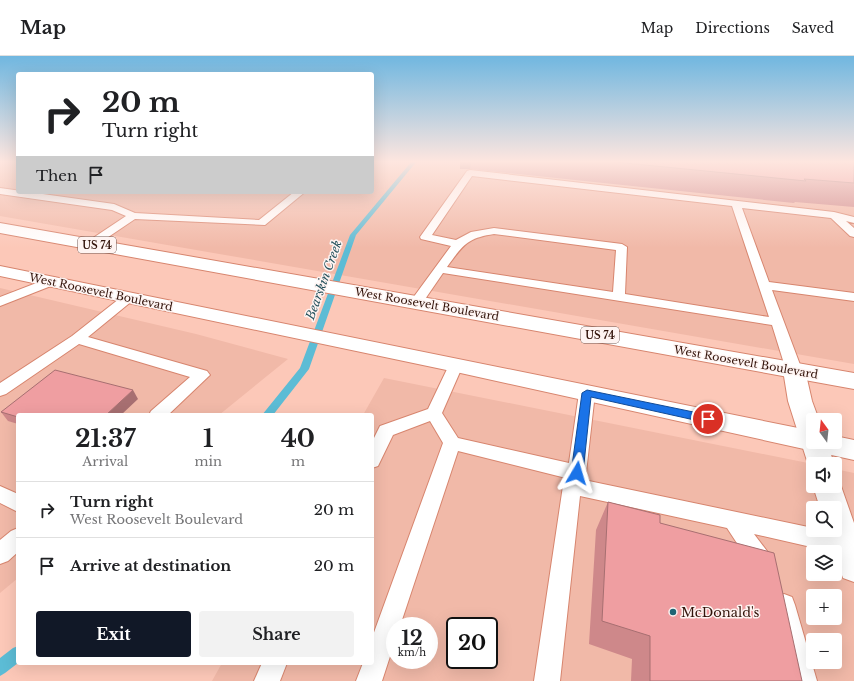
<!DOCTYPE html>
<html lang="en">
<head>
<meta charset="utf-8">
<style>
	:root { --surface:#fff; --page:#f2f2f2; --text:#202124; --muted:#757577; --line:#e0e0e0; --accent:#111827 }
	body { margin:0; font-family:"Libre Baskerville",serif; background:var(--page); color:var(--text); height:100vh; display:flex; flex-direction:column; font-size:15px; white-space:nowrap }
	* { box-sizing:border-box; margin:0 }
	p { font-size:13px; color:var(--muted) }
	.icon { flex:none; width:22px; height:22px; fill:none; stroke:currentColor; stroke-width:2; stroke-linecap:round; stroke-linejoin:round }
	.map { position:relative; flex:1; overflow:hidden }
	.side { position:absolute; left:16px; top:357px; width:358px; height:252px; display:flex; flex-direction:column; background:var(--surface); border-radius:4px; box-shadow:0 4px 16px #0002 }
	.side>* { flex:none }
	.top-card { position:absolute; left:16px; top:16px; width:358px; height:122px; border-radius:4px; box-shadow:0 4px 16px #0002; background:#fff; color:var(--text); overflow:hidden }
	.needle { width:26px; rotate:345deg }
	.fabs { position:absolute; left:806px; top:357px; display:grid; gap:8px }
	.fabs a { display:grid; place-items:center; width:36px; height:36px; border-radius:4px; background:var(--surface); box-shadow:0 4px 16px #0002; font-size:20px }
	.speed { position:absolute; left:386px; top:561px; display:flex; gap:8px; font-size:20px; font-weight:700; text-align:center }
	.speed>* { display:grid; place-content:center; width:52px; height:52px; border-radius:50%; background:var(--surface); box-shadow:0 4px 16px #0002; line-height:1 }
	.speed small { font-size:10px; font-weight:400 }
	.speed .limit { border:2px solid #111; border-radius:6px; background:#fff; color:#111 }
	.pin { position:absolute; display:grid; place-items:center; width:34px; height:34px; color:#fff; margin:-17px; border:2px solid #fff; border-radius:50%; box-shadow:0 1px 4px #0007 }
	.me { position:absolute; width:44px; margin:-22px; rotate:7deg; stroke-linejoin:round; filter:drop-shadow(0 0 3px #0008) }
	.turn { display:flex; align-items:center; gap:14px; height:84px; padding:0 20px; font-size:18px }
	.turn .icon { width:52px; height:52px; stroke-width:2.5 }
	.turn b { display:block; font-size:28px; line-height:34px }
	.then { display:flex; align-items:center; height:38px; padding:0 20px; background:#0003; gap:8px; font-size:15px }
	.eta { display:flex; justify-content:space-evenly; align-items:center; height:68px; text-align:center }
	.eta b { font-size:24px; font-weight:700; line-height:28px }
	.action { display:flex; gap:8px; margin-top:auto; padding:8px 20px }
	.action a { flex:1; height:46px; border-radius:4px; background:var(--accent); color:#fff; font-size:16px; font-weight:700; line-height:46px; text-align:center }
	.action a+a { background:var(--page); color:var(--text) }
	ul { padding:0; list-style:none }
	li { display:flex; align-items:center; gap:12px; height:56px; padding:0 20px; border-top:1px solid var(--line) }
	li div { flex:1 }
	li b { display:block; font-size:15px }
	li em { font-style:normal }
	header { display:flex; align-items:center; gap:24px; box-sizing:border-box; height:56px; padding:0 20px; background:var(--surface); border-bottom:1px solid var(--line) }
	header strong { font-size:19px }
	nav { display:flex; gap:22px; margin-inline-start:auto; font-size:14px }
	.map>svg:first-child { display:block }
	.built { fill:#f1b9a8; fill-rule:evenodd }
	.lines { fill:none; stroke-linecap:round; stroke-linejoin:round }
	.stream { fill:#5cbcd5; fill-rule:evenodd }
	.lane-casing { stroke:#d7856e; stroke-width:2 }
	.street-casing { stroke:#d7856e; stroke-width:2 }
	.highway-casing { stroke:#d7856e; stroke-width:2 }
	.lane { fill:#fff; fill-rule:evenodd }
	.street { fill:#fff; fill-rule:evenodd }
	.highway { fill:#fff; fill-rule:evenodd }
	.wall { fill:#ce888a }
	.shaded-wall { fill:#a76f71 }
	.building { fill:#ef9ea1; stroke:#a76f71 }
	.route { fill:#1a73e8; stroke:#114b97 }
	.poi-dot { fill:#1f6575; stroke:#fef4f2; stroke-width:1.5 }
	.labels { text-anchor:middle; stroke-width:3; stroke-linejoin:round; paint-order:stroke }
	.shield { fill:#fef4f2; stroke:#6f5650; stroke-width:1 }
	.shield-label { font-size:10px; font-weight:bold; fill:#32130a }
	.street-label { font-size:11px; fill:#32130a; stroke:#fef4f2 }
	.water-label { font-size:12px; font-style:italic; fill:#28535e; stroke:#fef4f2 }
	.near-poi-label { font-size:13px; fill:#32130a; stroke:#fef4f2; text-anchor:start }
</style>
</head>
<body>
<header>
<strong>Map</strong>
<nav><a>Map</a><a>Directions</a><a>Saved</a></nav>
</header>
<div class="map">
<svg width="854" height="625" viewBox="0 0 854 625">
	<rect width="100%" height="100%" fill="#fcc8b8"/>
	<g class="built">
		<path d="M0,105H18V136H372V105H422L443,108L445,105H854V308L0,160Z"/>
		<path d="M0,232L196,278L288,303L219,359H18V522L0,537Z"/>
		<path d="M384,322L813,408V430H835V413L854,417V625H212L222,607H372V359H363ZM813,452H835V474H813ZM813,496H835V518H813ZM813,540H835V562H813ZM395,570H429V604H395ZM455,570H489V604H455ZM813,584H835V606H813Z"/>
	</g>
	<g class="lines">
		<g class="stream">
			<path d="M412,105H417L356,179L309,313L273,359H262L300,312L350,179Z"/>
			<path d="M18,590V607L5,617L0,620V602L13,592Z"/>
		</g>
		<defs>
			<g id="lane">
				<path d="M470,114L834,156L854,161V167L846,165L854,172V181L850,180L831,162L742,152L769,226L854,237V245L772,234L802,314L799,318L794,319L789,318L786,314L772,269L443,217L421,249H411L410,246L451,190L421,183L420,181L467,115ZM472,120L732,150L769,261L625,238L627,191L622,188L494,172L471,176L456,184L432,179ZM494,178L616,194L613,236L447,211C463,189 467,182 494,178Z"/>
				<path d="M0,132L114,148L135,157L259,164L294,136H305L265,169L135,163L95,190H87L86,188L87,186L126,160L112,154L0,138Z"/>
				<path d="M52,221L56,222L58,225L56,228L0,250V241Z"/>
				<path d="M128,238L132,239L134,242L132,245L88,281L207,315L210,319L168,359H149L151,355L190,321L79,288L6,338L0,340V327L72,280L124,239Z"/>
				<path d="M456,304L461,306L463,309L442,357L458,382L569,407L579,337L581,333L587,331L593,333L595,337L586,417L584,424L813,472V474C826,474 841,477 853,482V496L846,499L754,478L770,499L773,506L770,513L762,516L754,513L727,472L580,440L560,625H534L563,430L566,422L458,395L400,570H395V585L382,625H356L363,607H372V582L443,387L430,365L393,379L378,410L372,412V386L380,370L428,353L449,309L451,306Z"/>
				<path d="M0,430L18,438V456L0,447Z"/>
				<path d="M18,472V496L8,505L0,508V484L11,475Z"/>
				<path d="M784,538L792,541L795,549L817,625H791L773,549L776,541Z"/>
				<path d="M262,607H287L280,625H254Z"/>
			</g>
			<g id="street">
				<path d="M794,307L802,309L805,314L812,345L819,364H813V386H827L834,408H813V416L808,408L788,345L783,314L786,309Z"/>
				<path d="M835,421L841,430L854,467V526L843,522L826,474H835V452H820L813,430H835Z"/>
			</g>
			<g id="highway">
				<path d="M0,167L854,317V333L0,177Z"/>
				<path d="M0,210L813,375V386H835V380L854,384V404L456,316L0,220Z"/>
			</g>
		</defs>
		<use href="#lane" class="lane-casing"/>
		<use href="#street" class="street-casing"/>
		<use href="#highway" class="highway-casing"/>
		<use href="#lane" class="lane"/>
		<use href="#street" class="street"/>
		<use href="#highway" class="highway"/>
	</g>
	<g class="wall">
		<path d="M460,105H854V151L795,146L794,147L470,113H460Z"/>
		<path d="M138,343L18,359V368L8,365L1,356Z"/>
		<path d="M608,446L660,467L802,625H631L632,603L589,588L596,474Z"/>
	</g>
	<g class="shaded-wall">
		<path d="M460,105H471L470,113H460Z"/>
		<path d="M133,334L138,343L121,359H106Z"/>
	</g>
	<g class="building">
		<path d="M605,105H854V127L804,123L806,125Z"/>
		<path d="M55,314L133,334L106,359H18V361L1,356Z"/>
		<path d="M608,446L660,459V467L774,497L802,625H650V580L602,565Z"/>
	</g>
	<linearGradient id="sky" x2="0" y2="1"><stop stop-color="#70b7e0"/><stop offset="0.55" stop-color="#fee6df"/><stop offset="1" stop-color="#fee6df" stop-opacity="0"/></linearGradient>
	<rect width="854" height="192" fill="url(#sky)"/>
	<path class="route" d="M587,334L708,359L711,360L713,363L711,366L708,367L591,341L583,417L581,420L577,421L573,420L571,417L582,337Z"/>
	<circle class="poi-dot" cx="673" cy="556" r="4"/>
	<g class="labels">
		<g class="shield">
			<rect x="78" y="181" width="38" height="16" rx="3"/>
			<rect x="581" y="271" width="38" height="16" rx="3"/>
		</g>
		<g class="shield-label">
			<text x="97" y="193">US 74</text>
			<text x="600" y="283">US 74</text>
		</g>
		<g class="street-label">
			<text transform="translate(101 236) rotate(12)" y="4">West Roosevelt Boulevard</text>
			<text transform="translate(427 248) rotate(10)" y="4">West Roosevelt Boulevard</text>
			<text transform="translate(746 306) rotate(10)" y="4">West Roosevelt Boulevard</text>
		</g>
		<g class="water-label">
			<text transform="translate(324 224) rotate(-70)" y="4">Bearskin Creek</text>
		</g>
		<g class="near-poi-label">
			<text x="681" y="561">McDonald's</text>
		</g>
	</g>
</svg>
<div class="fabs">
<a><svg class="needle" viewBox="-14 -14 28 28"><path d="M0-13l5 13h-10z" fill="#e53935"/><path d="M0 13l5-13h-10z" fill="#757577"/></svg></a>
<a><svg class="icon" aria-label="sound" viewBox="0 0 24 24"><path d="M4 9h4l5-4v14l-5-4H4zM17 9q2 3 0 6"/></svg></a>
<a><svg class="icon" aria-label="search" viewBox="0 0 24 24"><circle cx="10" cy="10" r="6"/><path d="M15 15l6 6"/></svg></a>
<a><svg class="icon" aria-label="layers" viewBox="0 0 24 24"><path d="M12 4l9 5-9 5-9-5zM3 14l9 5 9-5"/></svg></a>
<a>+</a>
<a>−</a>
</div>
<div class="speed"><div>12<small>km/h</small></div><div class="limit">20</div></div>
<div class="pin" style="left:708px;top:363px;background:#d93025"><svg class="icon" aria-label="arrive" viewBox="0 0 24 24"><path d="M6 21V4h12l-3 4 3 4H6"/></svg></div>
<svg class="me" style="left:577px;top:417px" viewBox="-20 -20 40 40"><path d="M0-17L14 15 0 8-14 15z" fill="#1a73e8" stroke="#fff" stroke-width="4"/></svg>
<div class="top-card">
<div class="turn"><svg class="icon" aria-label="right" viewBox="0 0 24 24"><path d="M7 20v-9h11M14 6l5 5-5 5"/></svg><div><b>20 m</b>Turn right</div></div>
<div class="then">Then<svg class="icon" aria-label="arrive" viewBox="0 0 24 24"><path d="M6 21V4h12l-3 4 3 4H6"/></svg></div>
</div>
<section class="side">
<div class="eta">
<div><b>21:37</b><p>Arrival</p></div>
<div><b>1</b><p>min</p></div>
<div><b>40</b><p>m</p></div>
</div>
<ul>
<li><svg class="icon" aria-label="right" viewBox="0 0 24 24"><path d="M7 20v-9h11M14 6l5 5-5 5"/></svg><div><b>Turn right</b><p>West Roosevelt Boulevard</p></div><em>20 m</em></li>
<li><svg class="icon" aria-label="arrive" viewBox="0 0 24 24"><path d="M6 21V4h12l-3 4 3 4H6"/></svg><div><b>Arrive at destination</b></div><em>20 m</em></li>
</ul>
<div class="action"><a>Exit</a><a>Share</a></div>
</section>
</div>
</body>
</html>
